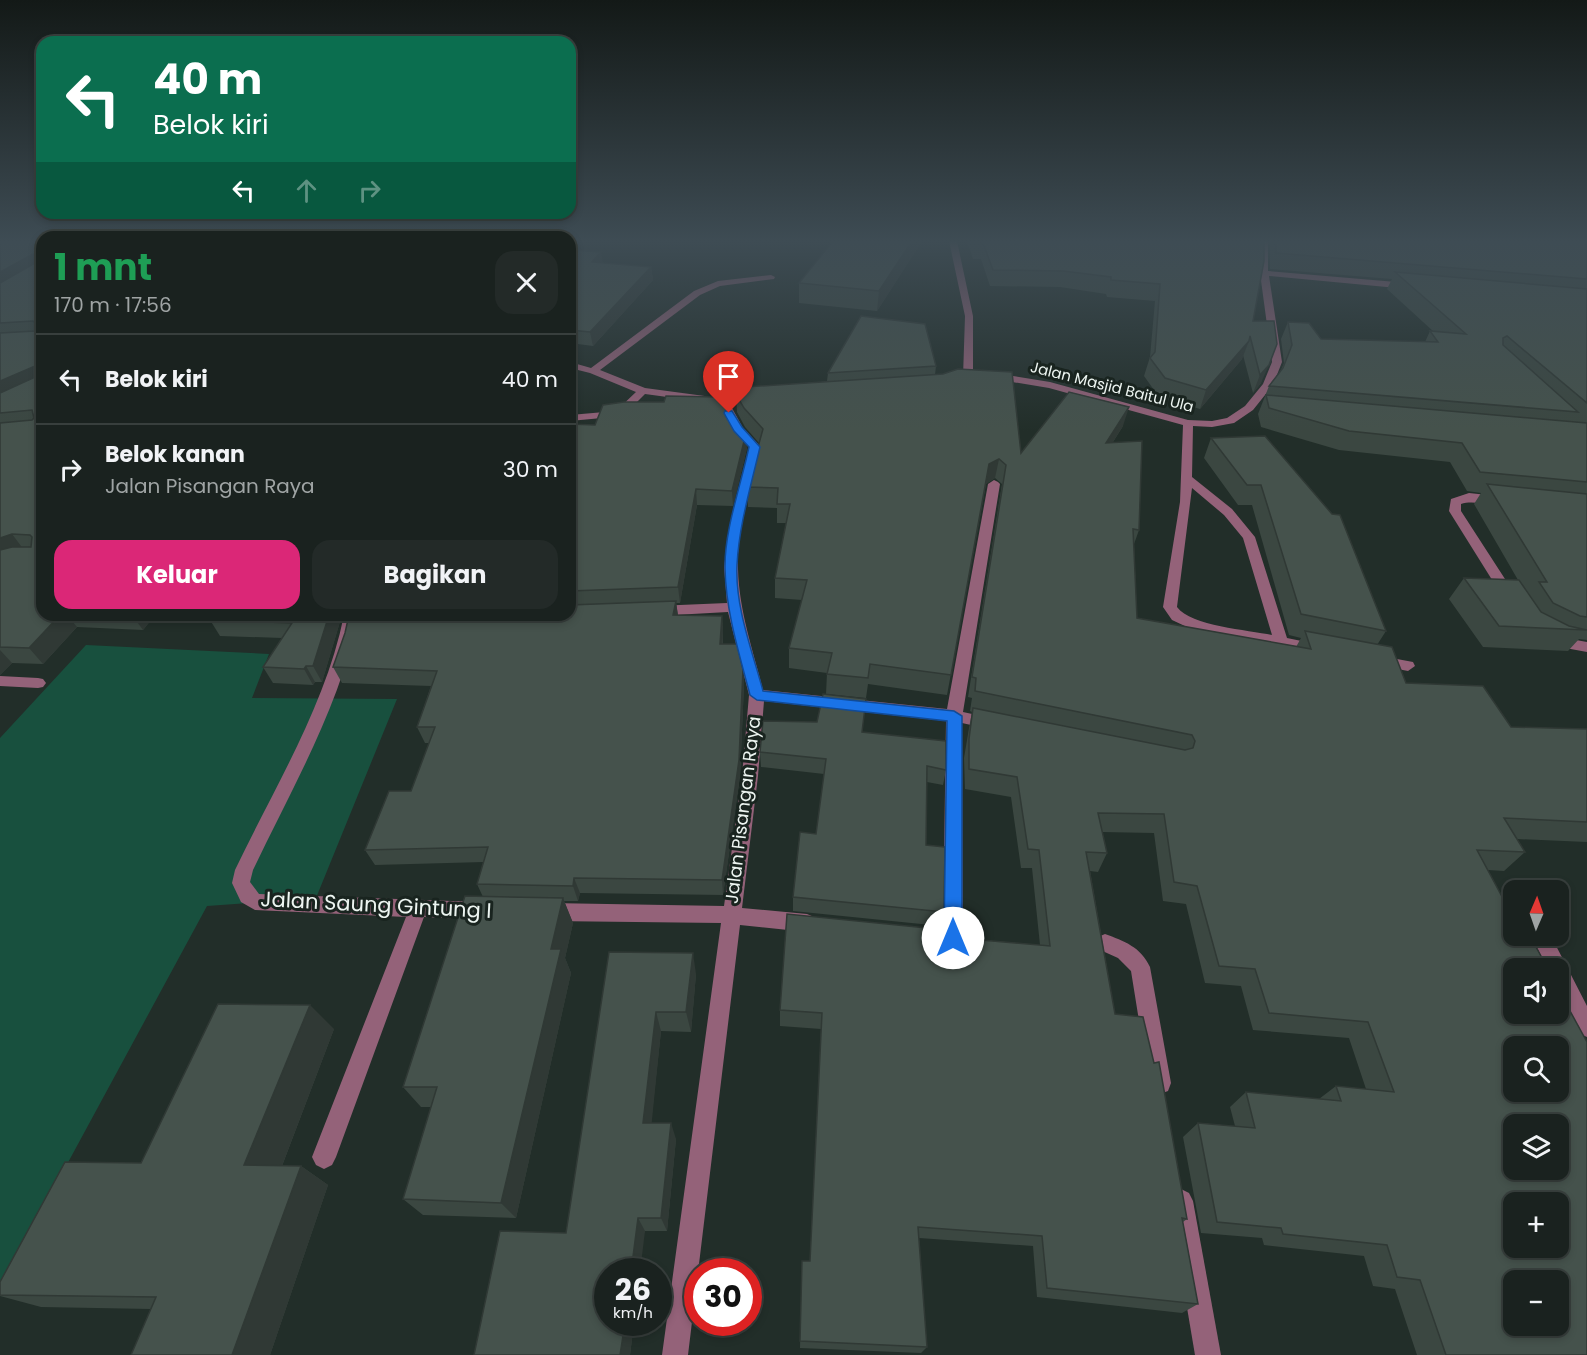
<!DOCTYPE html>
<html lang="id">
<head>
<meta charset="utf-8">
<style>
	:root { --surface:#1a221f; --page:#232a28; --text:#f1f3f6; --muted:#9fa4a4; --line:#383f3d; --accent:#db2777 }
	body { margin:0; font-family:Poppins,sans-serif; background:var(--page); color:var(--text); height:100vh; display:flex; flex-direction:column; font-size:22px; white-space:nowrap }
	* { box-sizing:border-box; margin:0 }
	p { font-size:20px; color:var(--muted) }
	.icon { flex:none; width:33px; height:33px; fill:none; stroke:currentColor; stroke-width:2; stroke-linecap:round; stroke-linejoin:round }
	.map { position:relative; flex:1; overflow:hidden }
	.side { position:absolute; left:36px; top:231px; width:540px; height:390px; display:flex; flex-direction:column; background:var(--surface); border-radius:18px; box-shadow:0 3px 9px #0003,0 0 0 2px var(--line) }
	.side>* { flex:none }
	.banner { position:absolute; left:36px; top:36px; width:540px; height:183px; border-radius:18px; box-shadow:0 3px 9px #0003,0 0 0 2px var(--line); background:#0b6e4f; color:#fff; overflow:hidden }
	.needle { width:39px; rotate:2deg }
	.fabs { position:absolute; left:1503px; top:880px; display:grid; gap:12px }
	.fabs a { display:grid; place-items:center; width:66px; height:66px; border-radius:12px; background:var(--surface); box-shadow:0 3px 9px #0003,0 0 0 2px var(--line); font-size:30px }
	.speed { position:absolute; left:594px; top:1258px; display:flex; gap:12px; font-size:30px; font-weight:700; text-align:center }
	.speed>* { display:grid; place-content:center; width:78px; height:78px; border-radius:50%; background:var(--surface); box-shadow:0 3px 9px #0003,0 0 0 2px var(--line); line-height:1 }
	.speed small { font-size:15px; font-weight:400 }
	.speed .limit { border:9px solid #d22; background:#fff; color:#111 }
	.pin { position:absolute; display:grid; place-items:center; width:51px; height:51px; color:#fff; margin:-62px -26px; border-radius:50% 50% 50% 0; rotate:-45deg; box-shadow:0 0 6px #0007 }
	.pin .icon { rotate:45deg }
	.me { position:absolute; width:66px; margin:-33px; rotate:0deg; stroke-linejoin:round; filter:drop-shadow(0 0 4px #0008) }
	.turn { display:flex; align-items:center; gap:21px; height:126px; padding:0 18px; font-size:27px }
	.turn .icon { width:78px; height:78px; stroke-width:2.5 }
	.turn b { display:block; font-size:42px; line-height:51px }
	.lanes { display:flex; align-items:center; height:57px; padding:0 18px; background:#0003; justify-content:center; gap:30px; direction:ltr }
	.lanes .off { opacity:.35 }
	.round { display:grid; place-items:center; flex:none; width:63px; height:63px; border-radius:18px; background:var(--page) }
	.head { display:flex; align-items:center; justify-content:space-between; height:102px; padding:0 18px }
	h1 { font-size:36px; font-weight:700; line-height:45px; color:#1e9e55 }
	.cta { display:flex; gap:12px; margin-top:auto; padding:12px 18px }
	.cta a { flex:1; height:69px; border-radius:18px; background:var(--accent); color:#fff; font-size:24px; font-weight:700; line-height:69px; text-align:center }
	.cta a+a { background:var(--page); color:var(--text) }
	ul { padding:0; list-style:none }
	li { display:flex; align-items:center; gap:18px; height:90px; padding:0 18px; border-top:2px solid var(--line) }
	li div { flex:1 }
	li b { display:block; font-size:22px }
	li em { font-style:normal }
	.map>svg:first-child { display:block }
	.green { fill:#18503e }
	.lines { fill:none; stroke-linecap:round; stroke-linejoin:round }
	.street { fill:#946279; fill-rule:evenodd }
	.wall { fill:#3b4741 }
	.shaded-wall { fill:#303935 }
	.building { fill:#45524c; stroke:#303935; stroke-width:1.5; fill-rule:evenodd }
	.route { fill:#1a73e8; stroke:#114b97; stroke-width:1.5 }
	.labels { text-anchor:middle; stroke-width:6; stroke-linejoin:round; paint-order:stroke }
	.far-street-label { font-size:15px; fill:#edf5f1; stroke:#19241f }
	.street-label { font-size:18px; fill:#edf5f1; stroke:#19241f }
	.near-street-label { font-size:21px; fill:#edf5f1; stroke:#19241f }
</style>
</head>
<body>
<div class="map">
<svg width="1587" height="1355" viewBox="0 0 1587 1355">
	<rect width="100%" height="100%" fill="#222e29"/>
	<path class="green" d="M86,645L269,654L252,698L397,699L316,898L207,906L0,1288V738Z"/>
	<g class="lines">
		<g class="street">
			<path d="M949,241H957L973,316V377L968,380L963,377L965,316Z"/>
			<path d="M1260,241H1268V271L1408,283L1412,286L1408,289L1269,276L1282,362L1273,385L1253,410L1234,423L1212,427L1193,426L1192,477L1232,509L1255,537L1287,638L1321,645L1323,649L1316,654L1187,627L1172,620L1163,607L1180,502L1183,425L1049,388L994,379L989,376L994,373L1050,382L1188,420L1212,421L1227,418L1245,406L1263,384L1272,362L1260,273ZM1192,488L1224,515L1243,538L1272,635C1248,630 1191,626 1177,607Z"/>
			<path d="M771,275L775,277L774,279L720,286L700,295L600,370L645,388L727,399L743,428L761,447C752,486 736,529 738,569C739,611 753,650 763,690L947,709L988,484L994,480L998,482L1000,484L963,712L995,719L997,723L995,727L989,729L962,723L963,938L960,944L953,947L928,942L925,936L928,930L935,927L943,928L946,721L764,701L758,776L742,908L807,914L814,917L817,923L814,929L807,932L740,925L688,1355H662L721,923L549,921L542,918L540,912L542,906L549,903L724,906L742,776L749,695L728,612L656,616L649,611L656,606L727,603L724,567L728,538L749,447L733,429L719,404L645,394L623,416L570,421V415L616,411L636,392L590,373L570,368V362L591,368L694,291L718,281Z"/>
			<path d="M1469,493L1497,496L1503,500C1493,508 1474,499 1461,504V511L1516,596L1514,599H1504L1449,511L1451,499Z"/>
			<path d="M344,615H358C342,703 291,790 253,870L250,882L259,894L480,902L487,905L489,911L487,917L480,920L424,917L336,1157L332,1165L324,1169L316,1165L312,1157L406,917L255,910L241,902L232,883L235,870C274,788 326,705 344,615Z"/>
			<path d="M1554,636L1587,642V652L1549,645L1547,641L1549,637Z"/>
			<path d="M1381,656L1413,662L1415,666L1408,671L1376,665L1374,661L1376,657Z"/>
			<path d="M0,676L38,678L43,679L46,683L43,687L38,688L0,686Z"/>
			<path d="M1516,880L1523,882L1527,891H1514V898L1507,888L1509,882Z"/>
			<path d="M1105,934C1124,941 1141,947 1150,967L1171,1083L1168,1091L1160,1094L1152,1091L1149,1083L1131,971L1118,958L1098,949L1095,943L1098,937Z"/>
			<path d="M1531,936H1551L1587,1006V1037L1580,1034L1558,993V969H1548Z"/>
			<path d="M1181,1189L1189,1193L1193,1201L1221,1355H1195L1169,1201L1173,1193Z"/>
		</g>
	</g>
	<g class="wall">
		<path d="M0,241H42V615H155L143,630L77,627L43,664L12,663L0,675Z"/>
		<path d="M922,241L877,311L799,303V283Z"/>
		<path d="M967,241H1264L1253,321H1274L1261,383L1253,393L1243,355L1242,359L1200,409L1159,397L1144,376L1150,357L1155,301L1107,297L1106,294L1060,287L990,286L981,259H973Z"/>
		<path d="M1270,241H1587V640L1579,639L1568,651L1483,647L1449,599L1464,578L1518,580L1474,504L1481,493L1467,491L1450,462L1339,450L1261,427L1258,414L1269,386L1281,370L1284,363L1281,339L1288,322L1321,339L1425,342L1430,331L1434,332L1387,289L1392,279L1270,269Z"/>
		<path d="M570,250L603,263L651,267L653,280L593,346L570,343Z"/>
		<path d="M936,366L935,375L1021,453L1123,426L1113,442L1139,530L1134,544L1137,618L1296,647L1301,638L1289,635L1252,505H1238L1204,458L1211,438L1265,436L1386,631L1377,645L1406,683L1511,727L1587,729V842L1517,839L1525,852L1504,871L1488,870L1587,1355H1417L1395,1289L1373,1286L1364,1256L1264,1245L1262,1238L1201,1233L1183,1137L1198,1123L1235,1126L1230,1107L1246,1092L1319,1099L1336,1086L1366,1089L1349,1038L1253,1030L1241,986L1205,983L1186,904L1163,901L1154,833L1102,832L1107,853L1098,872L1090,871L1115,1014L1187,1219L1183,1222L1198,1304L1182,1313L1037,1297L1033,1246L919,1238L927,1347L921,1353L800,1348L802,1261H810L821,1029L780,1026V1010L947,937L1040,945L1032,868H1021L1011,797L965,789L964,758L969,728L972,712L970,711L972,698L968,697L1002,484L995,478L986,484L947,695L868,684L866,698L826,694L827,673L789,668V648L802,600L775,598V578L786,523H777V508L748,507L747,487L759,443L745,427L737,412L736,394H744L827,381L828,373Z"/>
		<path d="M570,424L747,448L733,506L697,505L680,603H676L678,615L722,616L723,631V644L743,669L744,685L740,776L723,895L580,893L578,901H564L573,923L565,958L571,973L516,1218L423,1215L403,1199L431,1107H421L403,1087L483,897L477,884L484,862L375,865L365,850L411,791L429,743H425L417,727L431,686L342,683L333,667L345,633L570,615Z"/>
		<path d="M214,615H342L322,682H315L313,685L273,683L263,667L282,638L220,636L210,620Z"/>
		<path d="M862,732L946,770L943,785L927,782L926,845L944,912L941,926L793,911V897L816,834L824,774L761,767L760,752Z"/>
		<path d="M609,952L696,974L691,1032L661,1031L651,1123L676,1139L667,1231H645L608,1323H634L630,1355H474L566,1233Z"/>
		<path d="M334,1029L282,1166H301L328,1185L270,1355H131L151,1309L41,1307L0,1296V1282L141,1163Z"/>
	</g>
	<g class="shaded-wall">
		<path d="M912,241H922L877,311L879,291Z"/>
		<path d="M601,252L603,264L592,262Z"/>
		<path d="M33,254L41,267L0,289V272Z"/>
		<path d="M651,267L653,280L593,346L590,332Z"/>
		<path d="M1249,341L1242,359L1200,409L1206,390Z"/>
		<path d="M1269,365L1261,383L1253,393L1260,375Z"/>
		<path d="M33,367L42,380L0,401V381Z"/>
		<path d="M1129,407L1123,426L1100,462L1106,443Z"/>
		<path d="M746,433L747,448L733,506L732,491Z"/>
		<path d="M999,459L995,478L986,484L989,464Z"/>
		<path d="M696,489L697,505L680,603L678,587Z"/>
		<path d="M12,534L24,550L0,557V538Z"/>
		<path d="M676,601L678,616L673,615Z"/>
		<path d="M60,615H67L77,627L43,664L29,648Z"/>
		<path d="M132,615H155L143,630Z"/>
		<path d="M329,615H342L322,682L313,666Z"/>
		<path d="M722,616L723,631L722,660L720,644Z"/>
		<path d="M0,650L12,663L0,675Z"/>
		<path d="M306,666L315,682L313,685L304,669Z"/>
		<path d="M743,669L744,685L740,776L723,895L722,880Z"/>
		<path d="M574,878L580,893L578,901L573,886Z"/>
		<path d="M563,898L573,923L565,958L571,973L516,1218L501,1203L551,949Z"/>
		<path d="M693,953L696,974L691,1032L686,1012Z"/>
		<path d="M310,1005L334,1029L275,1184L244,1165Z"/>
		<path d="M656,1012L661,1031L650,1139L643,1123Z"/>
		<path d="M671,1123L676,1139L667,1231L661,1218Z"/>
		<path d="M301,1166L328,1185L270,1355H232Z"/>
		<path d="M638,1218L645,1231L640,1272H631Z"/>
		<path d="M625,1323H634L630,1355H620Z"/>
	</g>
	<g class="building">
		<path d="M0,241H42V615H60L29,648L0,647V550L12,547H31L32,537L30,535L12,534L0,538V423L32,420L34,418L32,410L0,413V393L33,378V367L0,381V333L35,331V323L33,321L0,323V283L35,263L36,255L33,254L0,272Z"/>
		<path d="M833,241H912L879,291L799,283Z"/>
		<path d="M975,241H1264V261L1253,321H1274L1277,344L1269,365L1260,375L1250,336L1249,341L1206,390L1165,378L1150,358L1155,352L1160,284L1111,280V277L1063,271L993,270L983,243H976Z"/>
		<path d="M1276,241H1587V279L1276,253Z"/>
		<path d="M570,250L601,252L592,262L651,267L590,332L570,330Z"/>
		<path d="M1395,272L1587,289V403L1507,336L1503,338V345L1578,412L1269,386L1283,368L1292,345L1288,322L1309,323L1321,339L1438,342L1430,331L1466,334Z"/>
		<path d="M861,316L925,324L936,366L828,373Z"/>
		<path d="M958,369L1012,372L1021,453L1069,392L1129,407L1106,443L1142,441L1139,530L1133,529L1137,618L1311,649L1305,631L1392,647L1406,683L1483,686L1511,727L1587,729V822L1504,818L1525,852L1477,850L1514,919V936H1530L1548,969H1514V1014H1558V989L1587,1042V1355H1446L1420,1280L1397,1277L1387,1245L1283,1234L1281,1228L1217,1222L1198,1123L1255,1128L1246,1092L1341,1101L1336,1086L1394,1092L1368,1022L1269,1013L1255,969L1219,966L1197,886L1174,882L1164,814L1098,813L1107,853L1086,852L1115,1014L1143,1017L1154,1063L1159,1062L1187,1219L1182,1218L1198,1304L1047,1288L1042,1236L918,1227L927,1347L800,1341L802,1261H810L822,1013L780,1010L787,914L947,930V937L1050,946L1039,850L1028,849L1017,777L969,769V739L973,708L1185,750L1193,748L1195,741L1192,735L975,691L976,678L972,677L1006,465L999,459L989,464L951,675L870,664L868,678L827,674L832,653L789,648L807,580L775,578L790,504H777L778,488L747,487L763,429L744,408L736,394H744L745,387L943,374ZM1514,1047H1558V1092H1514ZM1514,1125H1558V1170H1514ZM1514,1203H1558V1248H1514ZM1514,1281H1558V1326H1514Z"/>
		<path d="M1266,395L1587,423V482L1480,472L1462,443L1349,431L1269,408Z"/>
		<path d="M666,396L720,397L730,416L746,433L732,491L696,489L678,587L570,591V424L595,425L603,405L624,402H664Z"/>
		<path d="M1265,436L1332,514L1340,515L1386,631L1301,614L1261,485H1247L1211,438Z"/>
		<path d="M1487,484L1587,494V617L1580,616L1553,603L1539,582H1547Z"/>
		<path d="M1464,578L1519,580L1541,612L1569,626L1587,630L1499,626Z"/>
		<path d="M676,601L673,615L722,616L720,644H737L743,669L739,760L722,880L574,878L573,886L477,884L488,847L365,850L389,791H411L435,727H417L437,671L333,667L345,633L349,615H570V605Z"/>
		<path d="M214,615H329L313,666H306L304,669L263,667L292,623L210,620Z"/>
		<path d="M823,694L866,699L862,732L946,741V770L927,766L926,845L945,847L944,912L793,897L800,832L816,834L826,759L760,752L763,721L817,722Z"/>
		<path d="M465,896L563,898L551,949H561L501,1203L403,1199L437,1087H403Z"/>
		<path d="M609,952L693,953L686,1012H656L643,1123H671L661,1218H638L631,1272H608V1323H625L620,1355H474L500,1231L566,1233Z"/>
		<path d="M218,1004L310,1005L244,1165L301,1166L232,1355H131L156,1297L0,1295V1282L65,1162L141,1163Z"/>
	</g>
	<linearGradient id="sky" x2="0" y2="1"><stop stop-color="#131917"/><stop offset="0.56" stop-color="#3e4c54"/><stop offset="1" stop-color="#3e4c54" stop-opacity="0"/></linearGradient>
	<rect width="1587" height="431" fill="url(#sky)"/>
	<path class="route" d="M725,411H732L742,427L760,447C751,486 739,525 737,565C735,607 752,650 763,691L954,711L962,716V938L959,944L953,946L947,944L944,938L947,721L757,700L750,695C739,653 726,612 725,569C724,531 741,485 749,447L734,431L724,413Z"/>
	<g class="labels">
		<g class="far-street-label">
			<text transform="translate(1112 387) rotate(14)" y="5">Jalan Masjid Baitul Ula</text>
		</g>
		<g class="street-label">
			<text transform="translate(743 810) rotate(-83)" y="6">Jalan Pisangan Raya</text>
		</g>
		<g class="near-street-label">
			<text transform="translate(376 905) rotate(3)" y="7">Jalan Saung Gintung I</text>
		</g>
	</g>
</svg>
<div class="fabs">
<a><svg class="needle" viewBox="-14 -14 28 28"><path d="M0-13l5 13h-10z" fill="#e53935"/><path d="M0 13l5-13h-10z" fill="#9fa4a4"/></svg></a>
<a><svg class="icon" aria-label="sound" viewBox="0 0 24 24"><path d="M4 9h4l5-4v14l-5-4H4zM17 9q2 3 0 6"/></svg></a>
<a><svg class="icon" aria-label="search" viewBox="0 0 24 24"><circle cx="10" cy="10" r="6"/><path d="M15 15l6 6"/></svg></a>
<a><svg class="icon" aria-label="layers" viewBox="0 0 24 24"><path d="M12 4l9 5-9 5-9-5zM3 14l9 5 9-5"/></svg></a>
<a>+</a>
<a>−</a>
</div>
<div class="speed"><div>26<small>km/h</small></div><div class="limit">30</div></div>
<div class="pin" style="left:729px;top:413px;background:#d93025"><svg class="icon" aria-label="arrive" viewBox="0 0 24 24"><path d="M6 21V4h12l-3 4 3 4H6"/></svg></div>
<svg class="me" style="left:953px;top:938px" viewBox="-20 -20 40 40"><circle r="19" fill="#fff"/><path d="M0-13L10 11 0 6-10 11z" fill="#1a73e8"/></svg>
<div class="banner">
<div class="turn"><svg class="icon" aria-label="left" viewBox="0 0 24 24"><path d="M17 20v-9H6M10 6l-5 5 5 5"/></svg><div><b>40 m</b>Belok kiri</div></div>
<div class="lanes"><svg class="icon" aria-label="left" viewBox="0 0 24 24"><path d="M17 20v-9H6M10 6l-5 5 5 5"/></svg><svg class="icon off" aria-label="ahead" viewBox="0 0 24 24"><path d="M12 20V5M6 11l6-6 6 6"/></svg><svg class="icon off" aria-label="right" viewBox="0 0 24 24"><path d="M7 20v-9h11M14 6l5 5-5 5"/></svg></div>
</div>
<section class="side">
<div class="head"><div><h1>1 mnt</h1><p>170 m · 17:56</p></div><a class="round"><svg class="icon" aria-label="close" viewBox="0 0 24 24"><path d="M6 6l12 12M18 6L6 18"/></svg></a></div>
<ul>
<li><svg class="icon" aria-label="left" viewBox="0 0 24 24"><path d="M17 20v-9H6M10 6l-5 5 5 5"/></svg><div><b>Belok kiri</b></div><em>40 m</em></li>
<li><svg class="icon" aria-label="right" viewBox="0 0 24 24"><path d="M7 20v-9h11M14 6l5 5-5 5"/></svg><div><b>Belok kanan</b><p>Jalan Pisangan Raya</p></div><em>30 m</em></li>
</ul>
<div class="cta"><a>Keluar</a><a>Bagikan</a></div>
</section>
</div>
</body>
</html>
